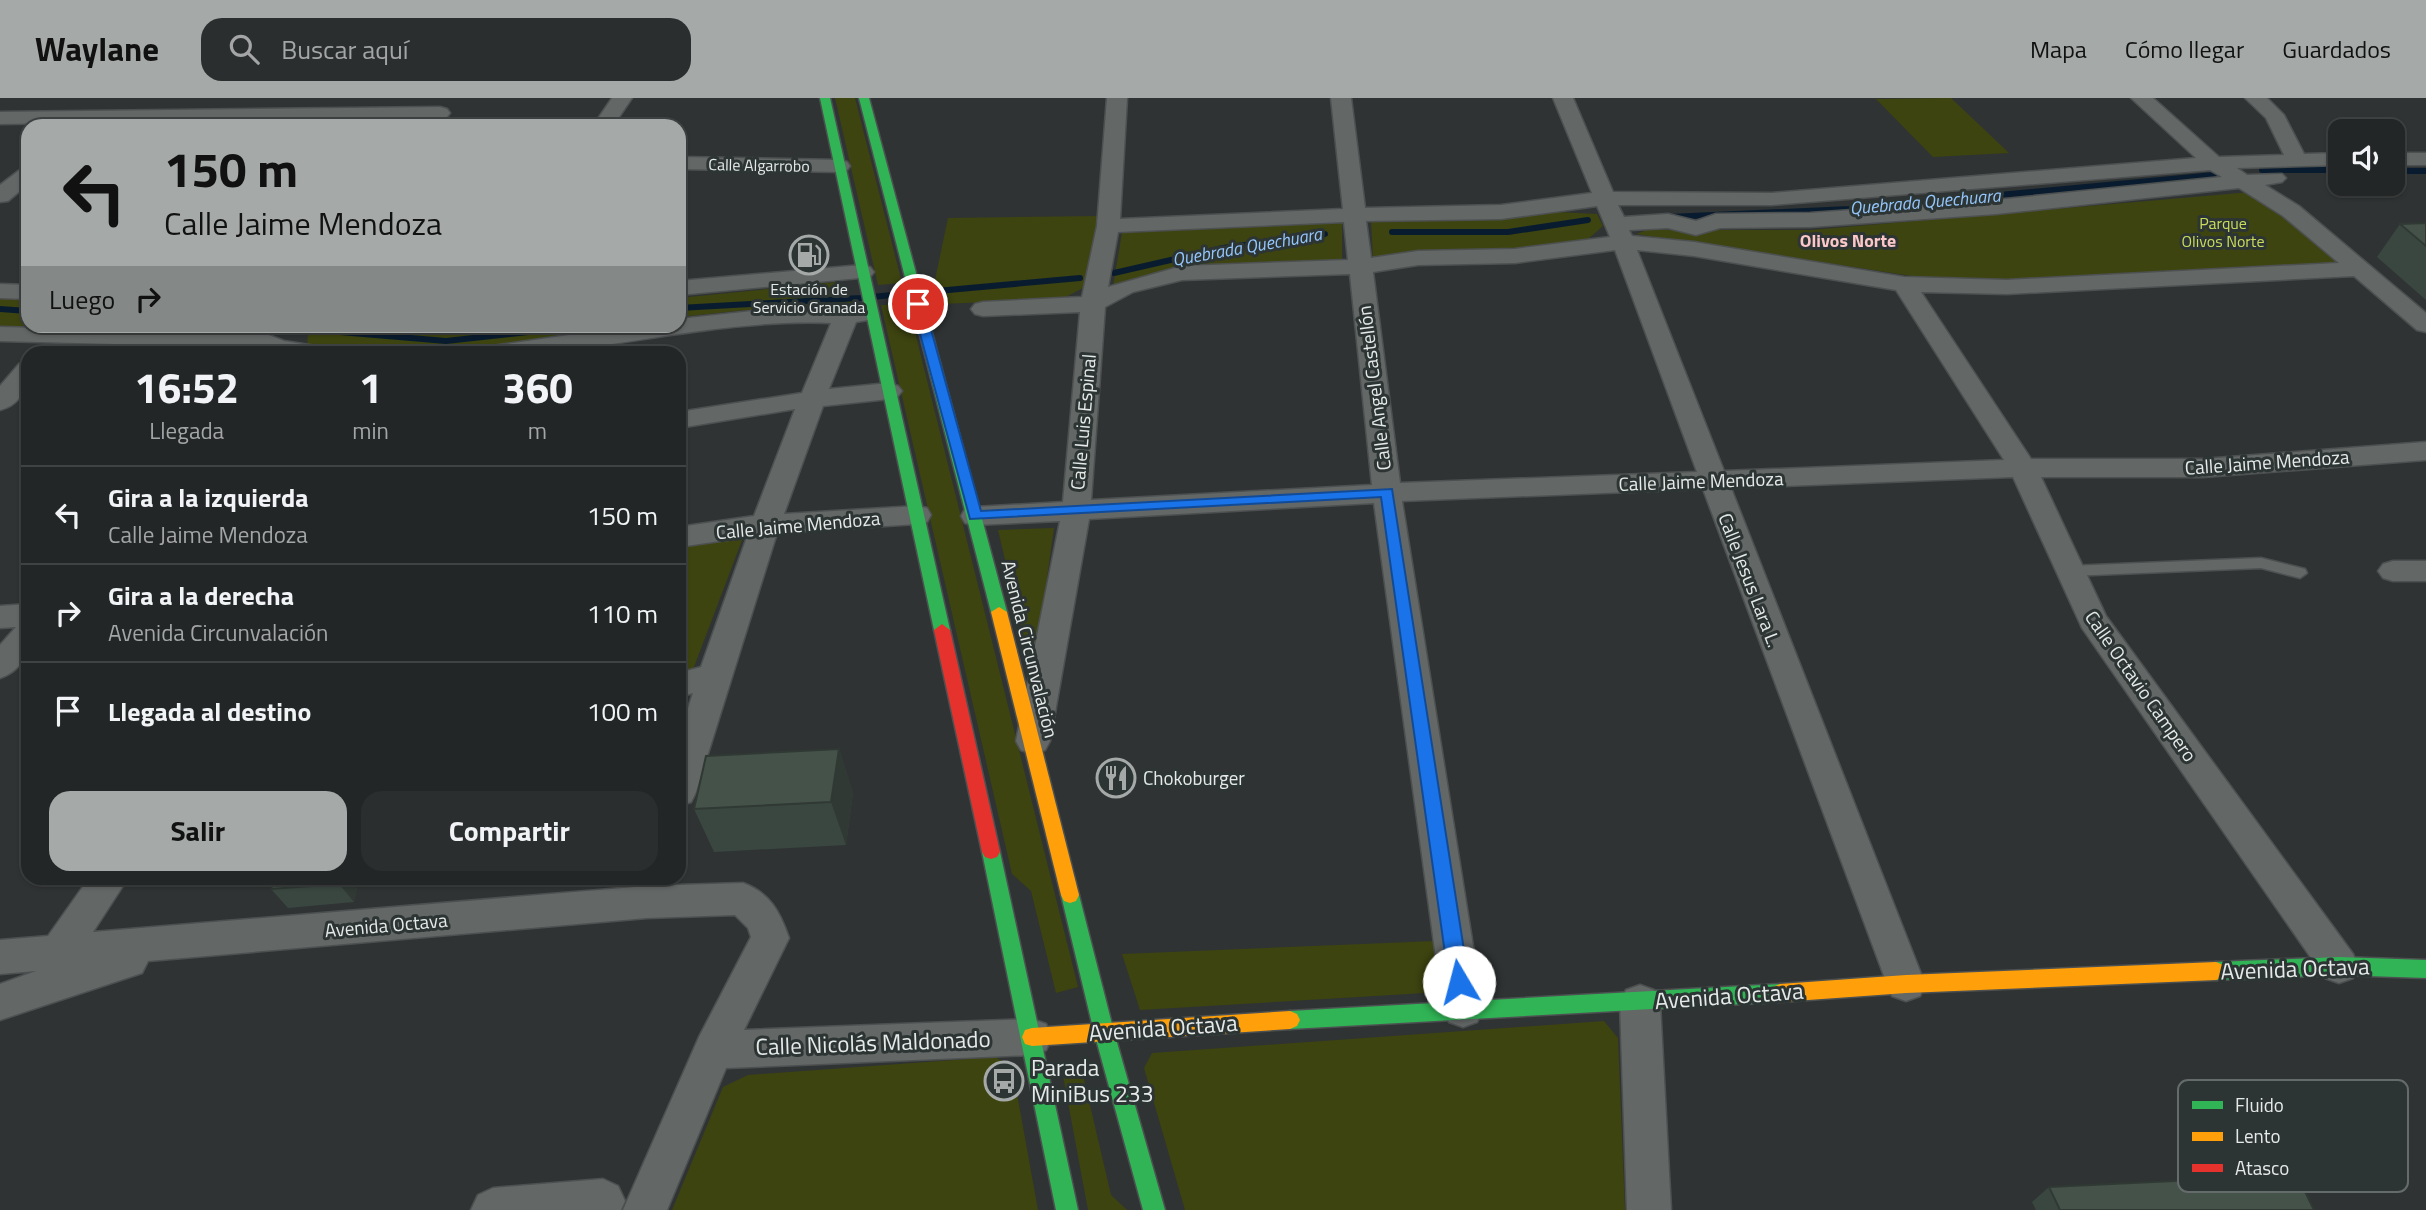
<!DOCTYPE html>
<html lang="es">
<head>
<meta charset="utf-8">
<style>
	:root { --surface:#232626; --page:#2b2e2e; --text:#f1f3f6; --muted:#a3a5a7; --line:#404343; --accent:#a5aaa9 }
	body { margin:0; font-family:"Titillium Web",sans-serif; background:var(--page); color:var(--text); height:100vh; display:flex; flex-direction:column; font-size:26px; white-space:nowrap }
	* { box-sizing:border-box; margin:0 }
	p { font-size:23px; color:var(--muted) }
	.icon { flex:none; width:38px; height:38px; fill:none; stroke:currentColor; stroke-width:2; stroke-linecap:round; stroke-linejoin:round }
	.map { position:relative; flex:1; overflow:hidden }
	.details { position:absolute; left:21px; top:248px; width:665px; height:539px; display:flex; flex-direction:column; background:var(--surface); border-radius:21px; box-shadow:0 2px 5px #0004,0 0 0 2px var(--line) }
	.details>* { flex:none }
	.hud { position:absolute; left:21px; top:21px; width:665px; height:214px; border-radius:21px; box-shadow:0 2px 5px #0004,0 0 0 2px var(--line); background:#a5aaa9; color:#111; overflow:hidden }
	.tools { position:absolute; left:2328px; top:21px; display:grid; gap:14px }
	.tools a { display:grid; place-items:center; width:77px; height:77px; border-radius:14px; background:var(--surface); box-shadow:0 2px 5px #0004,0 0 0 2px var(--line); font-size:35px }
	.pin { position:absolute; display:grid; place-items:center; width:60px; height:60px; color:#fff; margin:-30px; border:4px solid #fff; border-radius:50%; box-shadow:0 2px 7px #0007 }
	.me { position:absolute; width:77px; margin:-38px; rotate:352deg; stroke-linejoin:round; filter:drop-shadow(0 0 5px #0008) }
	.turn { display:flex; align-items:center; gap:24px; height:147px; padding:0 28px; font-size:32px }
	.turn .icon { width:91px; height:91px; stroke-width:2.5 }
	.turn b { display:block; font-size:49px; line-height:60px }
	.then { display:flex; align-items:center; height:66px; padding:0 28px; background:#0003; gap:14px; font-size:26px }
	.eta { display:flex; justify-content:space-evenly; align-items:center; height:119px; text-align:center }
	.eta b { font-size:42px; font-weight:700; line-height:49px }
	.action { display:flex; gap:14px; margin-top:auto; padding:14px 28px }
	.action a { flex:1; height:80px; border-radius:21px; background:var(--accent); color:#111; font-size:28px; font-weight:700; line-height:80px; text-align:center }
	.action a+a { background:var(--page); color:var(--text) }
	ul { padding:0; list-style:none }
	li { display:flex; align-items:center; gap:21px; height:98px; padding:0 28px; border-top:2px solid var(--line) }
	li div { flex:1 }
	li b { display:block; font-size:26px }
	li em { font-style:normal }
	header { display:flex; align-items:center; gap:42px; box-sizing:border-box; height:98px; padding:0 35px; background:var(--accent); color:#111 }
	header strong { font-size:33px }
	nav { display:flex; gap:38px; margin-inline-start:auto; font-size:24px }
	.search { width:490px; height:63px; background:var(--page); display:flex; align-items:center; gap:18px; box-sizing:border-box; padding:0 24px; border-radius:21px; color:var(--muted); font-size:26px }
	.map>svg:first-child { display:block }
	.green { fill:#3d4410 }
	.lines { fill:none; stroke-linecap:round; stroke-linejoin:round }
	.stream { stroke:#091c2f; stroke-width:6 }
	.lane-casing { stroke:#4d5050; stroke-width:3 }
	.street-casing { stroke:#4d5050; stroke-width:3 }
	.fast-casing { stroke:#4d5050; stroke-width:3 }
	.slow-casing { stroke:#4d5050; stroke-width:3 }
	.jam-casing { stroke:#4d5050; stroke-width:3 }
	.lane { fill:#636766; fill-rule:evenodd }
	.street { fill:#636766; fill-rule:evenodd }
	.fast { fill:#30b455; fill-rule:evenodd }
	.slow { fill:#ff9f0a; fill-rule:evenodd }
	.jam { fill:#e5322d; fill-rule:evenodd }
	.wall { fill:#3a4740 }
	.shaded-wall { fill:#303934 }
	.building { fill:#44524a; stroke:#303934; stroke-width:2 }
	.route { fill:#1a73e8; stroke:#114b97; stroke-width:2 }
	.labels { text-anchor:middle; stroke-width:6; stroke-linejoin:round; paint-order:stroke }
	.far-street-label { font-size:16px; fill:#e5eae9; stroke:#2d3534 }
	.far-park-label { font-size:16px; fill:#cadc5a; stroke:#2d3534 }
	.far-poi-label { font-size:16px; fill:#e5eae9; stroke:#2d3534 }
	.far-water-label { font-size:18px; font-style:italic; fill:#94c6fc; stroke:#2d3534 }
	.far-neighbourhood-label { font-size:18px; font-weight:bold; fill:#fbc7c9; stroke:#2d3534 }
	.street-label { font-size:19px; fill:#e5eae9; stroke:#2d3534 }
	.poi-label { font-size:19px; fill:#e5eae9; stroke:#2d3534; text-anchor:start }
	.near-street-label { font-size:23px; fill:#e5eae9; stroke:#2d3534 }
	.near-poi-label { font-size:23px; fill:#e5eae9; stroke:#2d3534; text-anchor:start }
	.key { fill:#2d3534; stroke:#646b6a; stroke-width:2 }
	.key-label { font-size:19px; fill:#e5eae9 }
</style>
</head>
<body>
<header>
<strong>Waylane</strong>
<div class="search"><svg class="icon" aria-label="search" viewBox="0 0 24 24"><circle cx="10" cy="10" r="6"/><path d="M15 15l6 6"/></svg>Buscar aquí</div>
<nav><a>Mapa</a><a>Cómo llegar</a><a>Guardados</a></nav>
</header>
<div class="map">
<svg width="2426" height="1112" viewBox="0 0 2426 1112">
	<rect width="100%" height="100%" fill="#2f3333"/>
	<g class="green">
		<path d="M835,0H855L902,185L878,187Z"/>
		<path d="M1951,0L2009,55L1933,59L1876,1Z"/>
		<path d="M2251,94L2340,166L1992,182L1925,180L1636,136L1647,132H1811Z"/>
		<path d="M1557,114L1597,116L1603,128L1588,141L1564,147L1515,152L1413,153L1373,160L1371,123L1497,122Z"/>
		<path d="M1099,118L1085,189L1062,201L941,206L935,182L948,120Z"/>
		<path d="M1342,125V162L1175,171L1113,188L1122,135Z"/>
		<path d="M837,184L848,190L853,208L747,212L679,219V200Z"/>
		<path d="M0,199L28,201V228H283L267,236L255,238L0,229Z"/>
		<path d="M908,206L1078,889L1056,895L1031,793L1012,776L881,207Z"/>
		<path d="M317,228H626L432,256L307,246L308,236Z"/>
		<path d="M1054,430L1033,580L998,432Z"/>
		<path d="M744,437L692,574L679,576V447Z"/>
		<path d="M1435,843L1442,894L1140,912L1122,856Z"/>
		<path d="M1604,923L1618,940L1625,1112H1185L1144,970L1152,955Z"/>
		<path d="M995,959L1012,968L1038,1112H672L723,989L748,977Z"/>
		<path d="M1071,967L1082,973L1111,1097L1127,1112H1088L1062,972Z"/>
	</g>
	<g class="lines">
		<g class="stream">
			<path d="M2262,72H2340"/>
			<path d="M2392,73H2426"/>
			<path d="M1669,119L1849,111L2214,77"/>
			<path d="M1392,134H1508L1588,122"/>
			<path d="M1114,175L1223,150L1325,136"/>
			<path d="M679,210L860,200L1080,180"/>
			<path d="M0,211L28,213"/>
			<path d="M276,228H279"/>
			<path d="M328,233L446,243L583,228"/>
		</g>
		<defs>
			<path id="lane" d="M2261,460L2305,471L2307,475L2300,480L2261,470L2069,478L2062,473L2069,468Z"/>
			<g id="street">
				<path d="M612,0H632L613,28H593Z"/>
				<path d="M1107,0H1127L1120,121L1343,111L1331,0H1351L1365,110L1501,107L1592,95L1553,0H1573L1613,94L1772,95L2196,60L2131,0H2153L2219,59L2284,57L2266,20L2245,0H2267L2284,17L2304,56L2340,55V67L2237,70L2247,77L2282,76L2286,80L2282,84L2265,87L2299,108L2426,215V234L2417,232L2354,178L2007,196L1921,194L2031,361H2203L2426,344V362L2203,379H2041L2106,518L2353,856L2358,868L2353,880L2339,885L2325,880L2082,530L2013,379L1731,390L1925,886L1920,898L1906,903L1892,898L1887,886L1703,391L1402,403L1483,911L1477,924L1463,929L1449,924L1443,911L1374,405L1089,421L1050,643L1045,652L1033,656L1021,652L1016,643L1060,423L975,427L965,425L961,418L965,411L975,409L1063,404L1080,214L983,218L975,216L971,211L975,206L983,204L1082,199L1097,128ZM2210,72L2222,79L1996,102L1810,115L1716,116L1696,123L1668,116L1624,119L1618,107H1772ZM2239,90L2283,118L2339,165L2007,182L1904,179L1694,144L1632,138L1629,132L1668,130L1696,137L1720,130L1810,129L1996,116ZM1597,108L1610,139L1515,151L1418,153L1371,160L1366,123L1501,121ZM1344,124L1348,162L1182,168L1108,189L1118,134ZM1615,152L1697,374L1400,385L1373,174L1418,167L1515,165ZM1637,152L1694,158L1896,192L2004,362L1724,373ZM1350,176L1372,387L1091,402L1105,209L1133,194L1182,182Z"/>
				<path d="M440,9L447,11L450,15L447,19L0,26V14Z"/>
				<rect x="2392" y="55" width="34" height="12"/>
				<path d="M679,59L840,62L847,64L850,68L847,72L840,74L679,71Z"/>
				<path d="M28,69V86L8,103L0,104V87L21,71Z"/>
				<path d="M862,167L870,169L874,174L870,179L679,197V183Z"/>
				<path d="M0,186L28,187V201L0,200Z"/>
				<path d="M790,209L874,211L877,216L874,221L856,224L829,291L889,285L898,288L902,293L898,298L889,301L823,308L784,416L917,408L927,410L931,417L927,424L917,426L777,435L696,694L691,704L679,708V638L693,595L679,599V575L701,569L747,439L679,449V429L754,418L795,311L679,330V314L802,295L831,225C734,221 639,245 543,255C520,258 496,256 473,256L476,251L485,249L632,228H679V221Z"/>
				<path d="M0,229L266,236L284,243L335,251L338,256H270L261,250L0,243Z"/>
				<path d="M28,263C28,285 24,306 0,312V288L19,266Z"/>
				<path d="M2393,463H2426V483H2393L2383,480L2378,473L2383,466Z"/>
				<path d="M28,506C28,535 34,569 0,580V547L16,529L0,530V508Z"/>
				<path d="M89,780H128L93,834L647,788L743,785C770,795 780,814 789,840L744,932L1032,921L1046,926L1052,939L1046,952L1032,957L726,970L667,1112H623L699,939L751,839L748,830L735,817L647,820L148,863L142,875L0,922V886L36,873L0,876V842L48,838Z"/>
				<path d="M1640,887L1654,892L1660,905L1671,1112H1627L1620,905L1626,892Z"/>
				<path d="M603,1081L618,1088L625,1103L621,1112H471L478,1097L493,1090Z"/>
			</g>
			<g id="fast">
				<path d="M820,0H830L950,532L942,538L934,532Z"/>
				<path d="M859,0H869L1007,514L999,519L991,514Z"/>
				<path d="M991,747L997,749L1000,754L1078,1112H1056L982,754L985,749Z"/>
				<path d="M1070,789L1076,791L1079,797L1114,934L1165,1112H1143L1094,934L1061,797L1064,791Z"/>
				<path d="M2339,859L2426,862V880L2339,877L2216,882L2209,879L2206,873L2209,867L2216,864Z"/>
				<path d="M1780,886L1787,889L1790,895L1787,901L1780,904L1290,931L1283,928L1280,922L1283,916L1290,913Z"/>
			</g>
			<g id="slow">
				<path d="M999,509L1007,514L1079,797L1076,803L1070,805L1064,803L1061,797L991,514Z"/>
				<path d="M2216,864L2223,867L2226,873L2223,879L2216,882L1906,895L1780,904L1773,901L1770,895L1773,889L1780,886L1906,877Z"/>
				<path d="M1290,913L1297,916L1300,922L1297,928L1290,931L1032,948L1025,946L1022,939L1025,932L1032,930Z"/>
			</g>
			<path id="jam" d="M942,526L950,532L1000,754L997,759L991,761L985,759L982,754L934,532Z"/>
		</defs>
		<use href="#lane" class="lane-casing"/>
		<use href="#street" class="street-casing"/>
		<use href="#fast" class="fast-casing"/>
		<use href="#slow" class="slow-casing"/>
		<use href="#jam" class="jam-casing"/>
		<use href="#lane" class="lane"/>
		<use href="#street" class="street"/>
		<use href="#fast" class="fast"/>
		<use href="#slow" class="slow"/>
		<use href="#jam" class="jam"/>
	</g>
	<g class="wall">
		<path d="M2426,125V202L2377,159L2400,126Z"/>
		<path d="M839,651L853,695L846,747L714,754L694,711Z"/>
		<path d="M359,780L354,804L288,810L271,791Z"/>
		<path d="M2049,1089L2314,1112H2036L2032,1104Z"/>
	</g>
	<g class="shaded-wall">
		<path d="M839,651L853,695L846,747L831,704Z"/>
		<path d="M340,780H359L354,804L339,786Z"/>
	</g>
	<g class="building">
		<path d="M2426,125V148L2400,126Z"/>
		<path d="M839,651L831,704L694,711L706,658Z"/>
		<path d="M274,780H340L339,786L271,791Z"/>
		<path d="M2297,1077L2314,1112H2060L2049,1089Z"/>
	</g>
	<path class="route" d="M918,203L924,206L981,413L1392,391L1469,884L1466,890L1459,893L1452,890L1449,884L1381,399L970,421L912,206Z"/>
	<defs>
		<symbol id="fuel-ring" viewBox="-11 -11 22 22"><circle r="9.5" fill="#2d3534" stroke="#a5aaa9" stroke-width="1.5"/><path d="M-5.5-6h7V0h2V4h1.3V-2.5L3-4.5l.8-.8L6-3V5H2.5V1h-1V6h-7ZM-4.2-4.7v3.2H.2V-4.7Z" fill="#a5aaa9"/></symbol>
		<symbol id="restaurant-ring" viewBox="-11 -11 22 22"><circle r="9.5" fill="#2d3534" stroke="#a5aaa9" stroke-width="1.5"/><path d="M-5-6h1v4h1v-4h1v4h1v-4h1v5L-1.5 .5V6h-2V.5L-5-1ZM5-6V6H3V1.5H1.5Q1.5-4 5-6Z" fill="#a5aaa9"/></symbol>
		<symbol id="bus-ring" viewBox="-11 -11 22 22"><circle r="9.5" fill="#2d3534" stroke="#a5aaa9" stroke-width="1.5"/><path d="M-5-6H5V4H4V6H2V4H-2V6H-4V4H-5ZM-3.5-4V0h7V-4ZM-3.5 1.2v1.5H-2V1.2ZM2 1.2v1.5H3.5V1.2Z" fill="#a5aaa9"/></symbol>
	</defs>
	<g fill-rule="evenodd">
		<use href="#fuel-ring" x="787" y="135" width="44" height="44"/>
		<use href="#restaurant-ring" x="1094" y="658" width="44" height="44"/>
		<use href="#bus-ring" x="982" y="961" width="44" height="44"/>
	</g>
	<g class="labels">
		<g class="far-street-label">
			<text transform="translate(759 67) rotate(1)" y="6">Calle Algarrobo</text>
		</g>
		<g class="far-park-label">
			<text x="2223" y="131">Parque<tspan x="2223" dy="18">Olivos Norte</tspan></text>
		</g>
		<g class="far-poi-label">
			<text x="809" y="197">Estación de<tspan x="809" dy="18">Servicio Granada</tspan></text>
		</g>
		<g class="far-water-label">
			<text transform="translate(1925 104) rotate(-5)" y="6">Quebrada Quechuara</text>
			<text transform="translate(1247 149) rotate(-10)" y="6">Quebrada Quechuara</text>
		</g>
		<g class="far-neighbourhood-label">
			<text x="1848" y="149">Olivos Norte</text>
		</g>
		<g class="street-label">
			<text transform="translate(1374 290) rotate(-97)" y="7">Calle Angel Castellón</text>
			<text transform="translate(1083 324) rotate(-85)" y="7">Calle Luis Espinal</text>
			<text transform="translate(2267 364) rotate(-4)" y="7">Calle Jaime Mendoza</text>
			<text transform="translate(1701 383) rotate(-2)" y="7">Calle Jaime Mendoza</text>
			<text transform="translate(798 427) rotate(-5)" y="7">Calle Jaime Mendoza</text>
			<text transform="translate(1750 482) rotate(69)" y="7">Calle Jesus Lara L.</text>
			<text transform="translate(1030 551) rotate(76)" y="7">Avenida Circunvalación</text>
			<text transform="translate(2141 588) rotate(55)" y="7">Calle Octavio Campero</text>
			<text transform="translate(386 827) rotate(-5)" y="7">Avenida Octava</text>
		</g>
		<g class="poi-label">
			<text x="1143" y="687">Chokoburger</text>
		</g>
		<g class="near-street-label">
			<text transform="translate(2295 871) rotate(-2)" y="8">Avenida Octava</text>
			<text transform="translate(1729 898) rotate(-4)" y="8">Avenida Octava</text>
			<text transform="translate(1163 930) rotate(-4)" y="8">Avenida Octava</text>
			<text transform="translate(873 945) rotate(-2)" y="8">Calle Nicolás Maldonado</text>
		</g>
		<g class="near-poi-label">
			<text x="1031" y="978">Parada<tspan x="1031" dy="26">MiniBus 233</tspan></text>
		</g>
	</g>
	<rect x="2178" y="982" width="230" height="112" rx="10" class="key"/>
	<rect x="2192" y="1003" width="31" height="8" fill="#30b455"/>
	<rect x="2192" y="1034" width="31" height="9" fill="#ff9f0a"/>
	<rect x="2192" y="1066" width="31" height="8" fill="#e5322d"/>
	<g class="key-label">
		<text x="2235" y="1014">Fluido</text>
		<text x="2235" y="1045">Lento</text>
		<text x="2235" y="1077">Atasco</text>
	</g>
</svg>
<div class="tools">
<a><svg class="icon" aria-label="sound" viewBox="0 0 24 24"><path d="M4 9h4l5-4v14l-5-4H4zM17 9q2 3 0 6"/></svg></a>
</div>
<div class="pin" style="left:918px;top:206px;background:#d93025"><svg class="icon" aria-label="arrive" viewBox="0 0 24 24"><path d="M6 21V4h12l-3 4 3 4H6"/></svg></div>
<svg class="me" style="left:1459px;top:884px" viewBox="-20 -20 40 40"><circle r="19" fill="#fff"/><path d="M0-13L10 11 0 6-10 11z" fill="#1a73e8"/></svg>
<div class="hud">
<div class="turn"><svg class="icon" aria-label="left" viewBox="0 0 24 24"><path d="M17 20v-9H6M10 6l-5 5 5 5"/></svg><div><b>150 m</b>Calle Jaime Mendoza</div></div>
<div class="then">Luego<svg class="icon" aria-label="right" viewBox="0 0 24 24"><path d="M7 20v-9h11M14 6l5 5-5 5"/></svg></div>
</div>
<section class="details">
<div class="eta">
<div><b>16:52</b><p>Llegada</p></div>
<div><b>1</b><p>min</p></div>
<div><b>360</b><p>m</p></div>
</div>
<ul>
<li><svg class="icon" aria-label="left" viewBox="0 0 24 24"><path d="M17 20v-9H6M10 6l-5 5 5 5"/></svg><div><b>Gira a la izquierda</b><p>Calle Jaime Mendoza</p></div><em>150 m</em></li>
<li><svg class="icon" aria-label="right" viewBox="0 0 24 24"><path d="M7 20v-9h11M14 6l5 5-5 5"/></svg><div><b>Gira a la derecha</b><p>Avenida Circunvalación</p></div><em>110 m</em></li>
<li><svg class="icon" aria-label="arrive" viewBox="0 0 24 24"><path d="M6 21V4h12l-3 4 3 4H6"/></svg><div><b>Llegada al destino</b></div><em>100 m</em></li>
</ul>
<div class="action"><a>Salir</a><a>Compartir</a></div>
</section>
</div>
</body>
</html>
